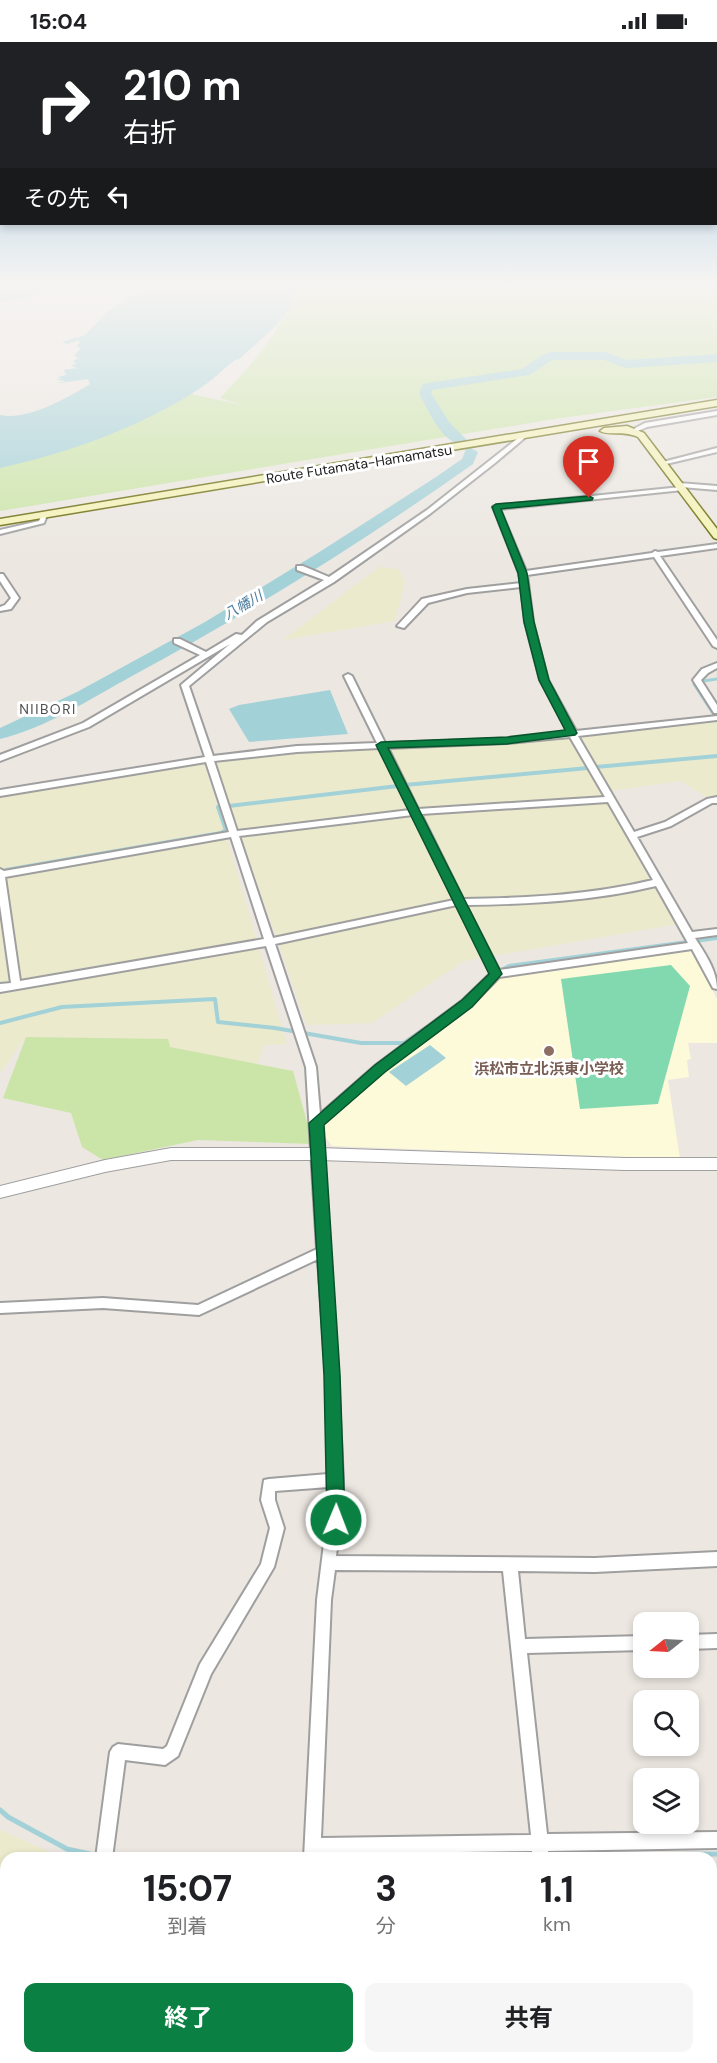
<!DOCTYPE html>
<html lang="ja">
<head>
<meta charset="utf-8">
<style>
	:root { --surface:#fff; --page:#f6f6f6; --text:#202124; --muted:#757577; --accent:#0b8043 }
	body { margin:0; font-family:"DM Sans","Noto Sans JP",sans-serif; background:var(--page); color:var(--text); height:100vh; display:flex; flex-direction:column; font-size:22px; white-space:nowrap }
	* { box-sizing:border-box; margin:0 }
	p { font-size:20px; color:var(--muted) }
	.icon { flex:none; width:33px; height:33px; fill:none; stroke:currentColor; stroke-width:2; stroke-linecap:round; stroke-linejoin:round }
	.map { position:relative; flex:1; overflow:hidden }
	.details { position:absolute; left:0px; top:1810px; width:717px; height:212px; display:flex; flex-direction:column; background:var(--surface); border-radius:18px 18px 0 0; box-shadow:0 3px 9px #0003 }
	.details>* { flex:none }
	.hud { position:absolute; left:0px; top:0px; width:717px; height:183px; box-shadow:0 3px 9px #0003; background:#202124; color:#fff; overflow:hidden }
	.needle { width:39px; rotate:252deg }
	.tools { position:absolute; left:633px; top:1570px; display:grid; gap:12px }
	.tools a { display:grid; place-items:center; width:66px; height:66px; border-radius:12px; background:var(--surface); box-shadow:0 3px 9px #0003; font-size:30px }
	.pin { position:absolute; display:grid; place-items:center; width:51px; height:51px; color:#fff; margin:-62px -26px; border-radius:50% 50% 50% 0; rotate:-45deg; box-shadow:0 0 6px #0007 }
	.pin .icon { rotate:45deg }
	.me { position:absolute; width:66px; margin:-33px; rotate:1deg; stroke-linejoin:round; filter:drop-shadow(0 0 4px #0008) }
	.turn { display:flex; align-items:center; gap:21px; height:126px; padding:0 24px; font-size:27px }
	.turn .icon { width:78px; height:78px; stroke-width:2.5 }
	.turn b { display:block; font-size:42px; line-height:51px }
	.then { display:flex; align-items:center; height:57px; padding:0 24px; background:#0003; gap:12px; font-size:22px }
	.eta { display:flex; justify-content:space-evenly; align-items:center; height:102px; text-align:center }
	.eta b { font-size:36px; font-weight:700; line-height:42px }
	.primary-button { display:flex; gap:12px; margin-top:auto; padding:12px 24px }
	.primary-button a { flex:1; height:69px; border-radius:12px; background:var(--accent); color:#fff; font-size:24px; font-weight:700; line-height:69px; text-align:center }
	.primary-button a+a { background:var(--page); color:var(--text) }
	.status { display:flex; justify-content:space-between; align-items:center; height:42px; padding:0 30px; background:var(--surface); direction:ltr }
	.status svg { height:16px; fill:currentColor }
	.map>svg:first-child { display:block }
	.education { fill:#fdfad9 }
	.farmland { fill:#ebeacc }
	.grass { fill:#cbe5a8 }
	.pitch { fill:#82d8af }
	.water { fill:#a3d1d8 }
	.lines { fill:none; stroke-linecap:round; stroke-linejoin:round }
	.stream-far2 { stroke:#a3d1d8; stroke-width:3 }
	.stream-far1 { stroke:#a3d1d8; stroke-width:4 }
	.stream { stroke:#a3d1d8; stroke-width:5 }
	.river { fill:#a3d1d8; fill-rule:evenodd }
	.minor-casing { stroke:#9f9f9f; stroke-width:4 }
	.tertiary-casing { stroke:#9f9f9f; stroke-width:2 }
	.secondary-casing { stroke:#686a0a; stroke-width:3 }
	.minor { fill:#fff; fill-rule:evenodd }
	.tertiary { fill:#fff; fill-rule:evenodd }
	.secondary { fill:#f5f3b6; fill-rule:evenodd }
	.route { fill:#0b8043; stroke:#07532c; stroke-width:1.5 }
	.education-dot { fill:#8d6e63; stroke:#fff; stroke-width:2 }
	.labels { text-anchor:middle; stroke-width:6; stroke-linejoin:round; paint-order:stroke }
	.far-street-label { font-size:14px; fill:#1b1b1b; stroke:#fff }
	.far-water-label { font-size:14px; font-style:italic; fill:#4a7b9e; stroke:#fff }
	.far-neighbourhood-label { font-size:14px; letter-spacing:1.5px; fill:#4e4e4e; stroke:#fff }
	.education-label { font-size:15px; font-weight:bold; fill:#785e54; stroke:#fff }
</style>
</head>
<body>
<div class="status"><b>15:04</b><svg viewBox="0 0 49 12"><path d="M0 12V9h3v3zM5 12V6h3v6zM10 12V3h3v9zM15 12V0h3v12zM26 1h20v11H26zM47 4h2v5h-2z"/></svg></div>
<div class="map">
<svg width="717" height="2021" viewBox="0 0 717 2021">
	<rect width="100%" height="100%" fill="#ece7e1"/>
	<path class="education" d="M691,906L717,957V1001H688L691,1017L687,1018L689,1035L668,1038L680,1117L332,1104L325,1095L322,1078L505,933Z"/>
	<g class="farmland">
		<path d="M379,525L399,527L405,540L395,579L283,598Z"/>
		<path d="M717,680V755L709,756L680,739L610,749L581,695Z"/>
		<path d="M572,691L684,881L464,919L372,981L307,983L215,720L381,703Z"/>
		<path d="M204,722L225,788L0,828V752Z"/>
		<path d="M227,797L287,1002L264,1003L258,1022L170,1005L168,998L26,995L2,1029H0V836Z"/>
		<path d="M0,1788L63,1816H6V1875H0Z"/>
		<path d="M6,1944V2016H74V2021H0V1945Z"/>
	</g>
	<g class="grass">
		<path d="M297,245H717V355L554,377L0,469V424L138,379L191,352L242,363L220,356C251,323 283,288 297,245Z"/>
		<path d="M26,995L168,997L170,1005L293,1029L313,1102L198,1098L103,1118L82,1105L71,1071L3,1056Z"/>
	</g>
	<path class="pitch" d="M671,923L690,944L658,1062L580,1067L561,937Z"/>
	<g class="water">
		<path d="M0,245H74L0,261Z"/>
		<path d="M161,245H298L291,252L293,258C284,281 257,300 239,317L235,318C223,327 212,339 199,347C141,385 68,411 0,426V373C27,379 67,356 90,342L88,337L60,341H57L67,339L55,338L61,337L58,335L66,333L64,328L77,326L70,323L77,322L73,319L79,316L74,314L81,306L76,304L80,301L79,298L67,302L62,300L85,293L107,270L131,255Z"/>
		<path d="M330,648L348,692L249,700L229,667L239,663Z"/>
		<path d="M430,1003L446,1016L406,1044L389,1030Z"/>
	</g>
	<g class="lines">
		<g class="stream-far2">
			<path d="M703,639L717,637"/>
			<path d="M694,642L714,673"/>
		</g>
		<g class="stream-far1">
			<path d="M596,725L717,714"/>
			<path d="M405,743L588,726"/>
			<path d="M229,764L398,744"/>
			<path d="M6,828L221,791L226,788L218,765"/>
			<path d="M500,929L509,924L717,896"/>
			<path d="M0,981L62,965L215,957L218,980L275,986L361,1001H404L427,985"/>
		</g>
		<g class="stream">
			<path d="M0,1768L8,1775L67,1807L108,1816"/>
			<path d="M551,1814L717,1812"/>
			<path d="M405,1816L530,1814"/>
		</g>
		<g class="river">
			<path d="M550,310H605L627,318L717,312V320L626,326L604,318H552L529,333L432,348L431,351L449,380L468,399L461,403C440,398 428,368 419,351L423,342L427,341L522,327L539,315Z"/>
			<path d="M471,406L478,410L473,422C364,499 249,571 132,634C90,657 46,686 0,697V686L77,650L205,580L321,509L436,435L462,417L466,407Z"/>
		</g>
		<defs>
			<g id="minor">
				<path d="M717,369V373L647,385L633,391L630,389L645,381Z"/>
				<path d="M522,393L527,394L495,421L431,471L334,540L267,580L189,644L213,714L297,704L377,701L344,634L348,632L352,634L385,701L507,697L568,690L540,638L525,580L521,545L467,551L428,561L404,586L397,584L422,557L467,547L521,541L519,531L493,465L494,464L681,445L676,443L679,441L717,444V448L681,445L684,447L683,448L500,467L526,529L652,511L655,509L658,510L717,502V506L660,514L717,598V606L713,604L654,515L527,533L533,580L548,638L576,689L717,674V678L578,694L634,790L665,780L707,757L717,755V761H712L671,784L637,795L692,890L717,887V893L695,896C704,910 717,928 717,947L713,946L692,907L499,935L471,964L384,1029L320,1084L338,1333L343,1438V1461L336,1514L595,1516L717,1510V1524L595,1530L518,1529L525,1597L644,1594V1608L527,1611L547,1792L717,1790V1806L548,1809L549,1816H533L532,1809L320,1812V1816H304L317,1558L329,1461V1445L275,1449V1458L284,1486L274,1525L211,1632L178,1714L165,1723L125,1718L112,1816H96L110,1710L113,1705L118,1702L163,1707L167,1704L200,1622L261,1522L270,1486L261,1458L264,1438L269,1437L328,1432L326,1333L318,1217L199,1273L103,1266L0,1271V1261L103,1256L198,1263L317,1207L306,1025L266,904L0,950V942L11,941L0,863V827L4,829L229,790L206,720L0,754V748L205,715L181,643L230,602L89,685L0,719V713L83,681L200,613L174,601V597H180L206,610L236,592L242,593L257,579L324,538L297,528V524H303L329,535L427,468ZM570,695L605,755L418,767L388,706L507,701ZM380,706L410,768L237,789L214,719L297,710ZM608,760L653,838C591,853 527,856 463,857L421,772ZM413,773L454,858L273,896L239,794ZM231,795L264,897L20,939L5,835ZM656,844L688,901L499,928L466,863C531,862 594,859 656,844ZM457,863L491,931L463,958L376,1023L320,1072L316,1025L275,902ZM335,1528L503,1529L531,1793L321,1796L331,1558Z"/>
				<path d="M717,406V410L662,423L659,421Z"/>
				<path d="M42,472L47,473L44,481L0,492V488L39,479Z"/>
				<path d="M0,532H3L19,556L11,567L0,569V565L5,563L11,556L0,539Z"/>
				<path d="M717,621V626L708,631L701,638L717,663V671H714L693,638L702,627Z"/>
				<path d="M717,1592V1606L688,1607V1593Z"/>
				<rect x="285" y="2016" width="18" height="5"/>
				<path d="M598,2016H629L631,2021H600Z"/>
			</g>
			<path id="tertiary" d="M171,1106H319L625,1116H717V1128H625L319,1118H171L105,1130L0,1156V1144L105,1118Z"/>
			<g id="secondary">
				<path d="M717,358V364L0,483V477Z"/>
				<path d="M627,384L644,391L717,487V497L714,496L638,395C622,388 609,394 600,389L604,386Z"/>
			</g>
		</defs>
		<use href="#minor" class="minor-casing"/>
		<use href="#tertiary" class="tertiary-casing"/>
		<use href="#secondary" class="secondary-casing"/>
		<use href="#minor" class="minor"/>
		<use href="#tertiary" class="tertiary"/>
		<use href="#secondary" class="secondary"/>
	</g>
	<linearGradient id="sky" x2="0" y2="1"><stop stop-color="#8cc0e2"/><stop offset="0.46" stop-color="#f6f4f2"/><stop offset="1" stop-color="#f6f4f2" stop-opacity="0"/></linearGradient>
	<rect width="717" height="527" fill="url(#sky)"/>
	<path class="route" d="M589,454L593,456L592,458L501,467L527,531L534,580L549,638L577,691L575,693L507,702L388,706L502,932L472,965L385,1030L324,1083L340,1333L345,1478L342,1484L336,1487L330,1484L327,1478L324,1333L309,1081L375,1023L462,958L489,932L376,703L381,700L507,695L565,688L539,638L524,580L518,531L492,465L496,462Z"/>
	<circle class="education-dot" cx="549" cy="1009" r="6"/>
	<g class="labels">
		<g class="far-street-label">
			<text transform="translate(359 422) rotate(-9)" y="5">Route Futamata-Hamamatsu</text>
		</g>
		<g class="far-water-label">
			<text transform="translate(243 563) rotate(-30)" y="5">八幡川</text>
		</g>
		<g class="far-neighbourhood-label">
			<text x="48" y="672">NIIBORI</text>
		</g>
		<g class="education-label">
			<text x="549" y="1032">浜松市立北浜東小学校</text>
		</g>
	</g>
</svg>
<div class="tools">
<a><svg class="needle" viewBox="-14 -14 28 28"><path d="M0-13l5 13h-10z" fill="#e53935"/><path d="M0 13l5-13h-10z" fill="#757577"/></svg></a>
<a><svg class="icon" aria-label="search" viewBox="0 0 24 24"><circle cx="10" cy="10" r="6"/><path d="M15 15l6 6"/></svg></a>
<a><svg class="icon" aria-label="layers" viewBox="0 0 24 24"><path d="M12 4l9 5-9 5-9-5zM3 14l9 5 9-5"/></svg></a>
</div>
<div class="pin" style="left:589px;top:456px;background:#d93025"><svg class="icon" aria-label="arrive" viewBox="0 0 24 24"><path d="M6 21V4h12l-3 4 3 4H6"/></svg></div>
<svg class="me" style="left:336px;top:1478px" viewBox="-20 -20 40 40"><circle r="17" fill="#0b8043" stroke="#fff" stroke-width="3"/><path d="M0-11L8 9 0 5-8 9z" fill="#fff"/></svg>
<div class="hud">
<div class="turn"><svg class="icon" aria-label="right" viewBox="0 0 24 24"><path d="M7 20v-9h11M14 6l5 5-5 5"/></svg><div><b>210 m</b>右折</div></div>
<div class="then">その先<svg class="icon" aria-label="left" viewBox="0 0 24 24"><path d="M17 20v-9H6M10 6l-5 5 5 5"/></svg></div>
</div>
<section class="details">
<div class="eta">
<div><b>15:07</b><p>到着</p></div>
<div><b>3</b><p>分</p></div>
<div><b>1.1</b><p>km</p></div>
</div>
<div class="primary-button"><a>終了</a><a>共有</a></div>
</section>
</div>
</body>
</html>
